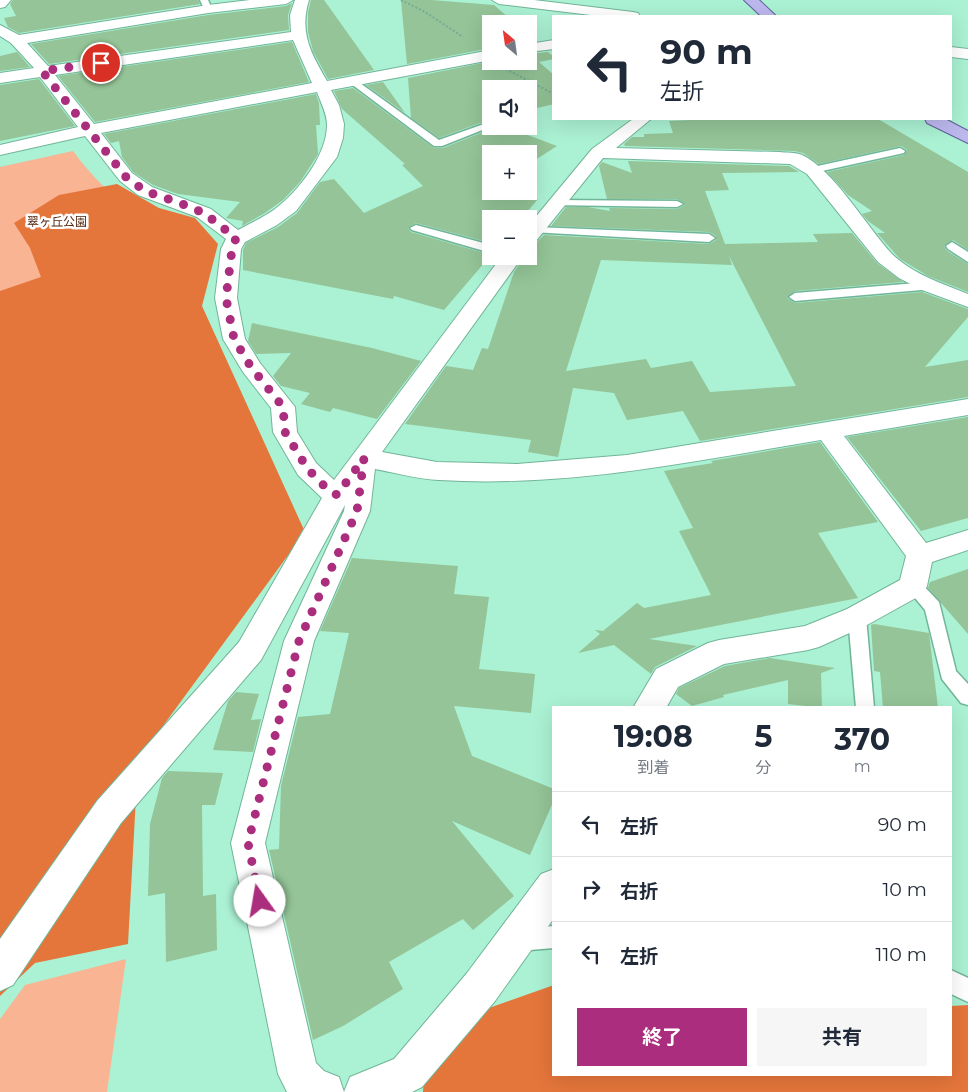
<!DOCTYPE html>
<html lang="ja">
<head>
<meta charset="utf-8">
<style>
	:root { --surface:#fff; --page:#f6f6f7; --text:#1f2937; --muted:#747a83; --line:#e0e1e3; --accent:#ab2d7d }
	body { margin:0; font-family:Montserrat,"Noto Sans JP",sans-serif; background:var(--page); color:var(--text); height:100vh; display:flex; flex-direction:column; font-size:19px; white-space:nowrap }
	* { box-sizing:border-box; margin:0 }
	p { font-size:16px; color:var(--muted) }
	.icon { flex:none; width:28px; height:28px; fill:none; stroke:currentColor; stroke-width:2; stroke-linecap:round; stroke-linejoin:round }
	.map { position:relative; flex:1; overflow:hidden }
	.details { position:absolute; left:552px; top:706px; width:400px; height:370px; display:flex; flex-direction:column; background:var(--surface); border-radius:0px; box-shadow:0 5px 20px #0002 }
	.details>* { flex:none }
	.guide { position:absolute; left:552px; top:15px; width:400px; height:105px; border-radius:0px; box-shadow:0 5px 20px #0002; background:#fff; color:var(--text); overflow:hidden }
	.needle { width:32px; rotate:331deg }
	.buttons { position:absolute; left:482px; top:15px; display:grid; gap:10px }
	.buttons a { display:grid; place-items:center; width:55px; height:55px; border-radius:0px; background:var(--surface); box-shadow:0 5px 20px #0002; font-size:25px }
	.pin { position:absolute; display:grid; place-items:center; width:42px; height:42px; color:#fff; margin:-21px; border:2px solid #fff; border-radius:50%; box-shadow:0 1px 5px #0007 }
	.me { position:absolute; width:55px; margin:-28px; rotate:347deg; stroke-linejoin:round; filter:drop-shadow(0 0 4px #0008) }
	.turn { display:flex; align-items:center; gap:18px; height:105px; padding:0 25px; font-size:22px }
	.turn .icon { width:65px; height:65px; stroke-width:2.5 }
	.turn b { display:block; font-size:35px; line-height:42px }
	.eta { display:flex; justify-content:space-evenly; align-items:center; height:85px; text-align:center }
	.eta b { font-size:30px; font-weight:700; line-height:35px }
	.cta { display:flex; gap:10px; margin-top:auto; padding:10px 25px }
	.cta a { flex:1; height:58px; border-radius:0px; background:var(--accent); color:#fff; font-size:20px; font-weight:700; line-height:58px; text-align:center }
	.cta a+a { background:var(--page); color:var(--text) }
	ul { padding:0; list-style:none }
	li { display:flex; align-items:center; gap:15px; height:65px; padding:0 25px; border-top:1px solid var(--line) }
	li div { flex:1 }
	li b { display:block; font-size:19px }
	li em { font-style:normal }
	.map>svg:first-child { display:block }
	.green { fill:#f9b493 }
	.forest { fill:#e5763b }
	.building { fill:#94c497; fill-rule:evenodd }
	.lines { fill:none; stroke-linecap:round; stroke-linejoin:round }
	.lane-casing { stroke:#71b599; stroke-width:3 }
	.street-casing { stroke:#71b599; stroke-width:2 }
	.secondary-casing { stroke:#71b599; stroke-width:2 }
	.primary-casing { stroke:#5e629a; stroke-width:2 }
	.path { stroke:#74ad95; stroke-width:2; stroke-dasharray:2 2; stroke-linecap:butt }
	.lane { fill:#fff; fill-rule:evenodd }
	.street { fill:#fff; fill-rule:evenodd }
	.secondary { fill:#fff; fill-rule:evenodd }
	.primary { fill:#bcb8ee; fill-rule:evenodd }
	.route { stroke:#ab2d7d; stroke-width:9; stroke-dasharray:0 16.2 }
	.labels { text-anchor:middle; stroke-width:5; stroke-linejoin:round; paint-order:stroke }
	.far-park-label { font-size:12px; fill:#532710; stroke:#fff }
</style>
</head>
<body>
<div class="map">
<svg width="968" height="1092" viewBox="0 0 968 1092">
	<rect width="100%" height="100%" fill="#abf1d3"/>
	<g class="green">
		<path d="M73,151C92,177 112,196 139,215L0,307V167Z"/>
		<path d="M126,959L107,1092H0V1019L25,985Z"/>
	</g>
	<g class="forest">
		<path d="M117,184L159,208L195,218L218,244L202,306L305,532L138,760L128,944L35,963L0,996V291L41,277L30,248L14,223L59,195Z"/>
		<path d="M554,985V1075H951V1006L968,1005V1092H423L424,1072L489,1008Z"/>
	</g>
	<g class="building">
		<path d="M13,0H198L200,4L19,33L8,27L4,18L16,16L10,4Z"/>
		<path d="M311,0H324L374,70L328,79L313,51L308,32V12Z"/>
		<path d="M401,0H431L494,5L516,24H491V48L407,64Z"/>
		<path d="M292,3L288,15L289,30L49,64L31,44L208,15L286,6Z"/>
		<path d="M292,42L309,82L95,122L58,76Z"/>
		<path d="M17,52L30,67L0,71V56Z"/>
		<path d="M548,52L554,57V59L539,62L554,75V104L529,110V89H491V120L489,121L491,122V125L489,123H480L439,138L411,118L408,78L492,61H529V54Z"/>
		<path d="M39,79L75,126L0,141V85Z"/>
		<path d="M383,82L405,113L366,85Z"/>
		<path d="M353,88L434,148H443L491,129L492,126H504L557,146L529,164V154H491V189L488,191L538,199L521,219H491V243L416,223L408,228L411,232L491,255L444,310L394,296L393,299L243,270V250L246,243L278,227L297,213L320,182L334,179L364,213L423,186L402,165L405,164L342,109L334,91Z"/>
		<path d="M316,94L319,103L320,125H316L318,154L315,159L300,182L283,200L265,213L242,226L243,221L226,218L240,202L178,194L153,185L133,172L122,157L119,141L111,143L104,134Z"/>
		<path d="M711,119H878L968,172V250L953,240L944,246L947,251L968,264V292L928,276L900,259L877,233H885L868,221L862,214L872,211L848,195L827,172L904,155L907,150L901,146L819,164L803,153L794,151L625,146L624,144L632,137H644V134L673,133L669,121Z"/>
		<path d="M628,161L789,166L799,172L722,173L729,190L705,191L725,244L818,242L813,234L852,233L877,263L903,282L795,291L787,298L795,303L922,292L968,309V317L925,367L968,360V397L700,441L683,411L627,420L614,393L573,388L558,457L528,452L531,440L405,424L446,366L473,370L482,348L488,349L514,272L525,256H529V245L537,242L544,235L709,244L716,240V236L709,232L551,226L566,207H588L610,211L609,208L677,209L685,205L677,199H607L599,166L602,162L632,173ZM729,256L796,386L710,392L692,361L651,368L646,359L566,371L601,260L732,265Z"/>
		<path d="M252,323L372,348L421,361L377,419L333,408L330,412L301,404L310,393L281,386L273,376L291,353L256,354L248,341Z"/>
		<path d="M968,417V518L921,531L847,437Z"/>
		<path d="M820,442L878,522L818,533L858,598L649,639L697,646L655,667L651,674L614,645L578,653L600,634L595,630L603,631L637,603L644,608L711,595L679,531L693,528L664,471L713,463L711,461Z"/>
		<path d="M352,558L458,566L454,594L489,597L479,669L535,674L531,713L454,706L472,756L554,789V800L530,855L452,821L514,896L473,930L463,919L389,962L403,989L343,1026L313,1040L269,850L279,849L281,786L298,717L330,714L349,633L320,631Z"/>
		<path d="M968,569V634L928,588L930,582Z"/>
		<path d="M874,624L929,633L938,708H883L880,672L874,671L871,625Z"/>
		<path d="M770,658L835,668L821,673L822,708L788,704V680L723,695L724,697L692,706L676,694L679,688L725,666Z"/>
		<path d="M236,692L259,694L251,720L261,719L253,752L213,750L228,701Z"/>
		<path d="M168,771L223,773L215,805H202L203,896L216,894L217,950L166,962L165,893L148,896L150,824L162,778Z"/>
	</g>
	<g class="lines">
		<defs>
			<g id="lane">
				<path d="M200,0H208L212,9L211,11H205Z"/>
				<path d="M353,78L439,140L481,125H489L490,127L442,146H434L350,83L348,81Z"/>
				<path d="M900,148L905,151L904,153L813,173L808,170L813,167Z"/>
				<path d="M556,200L677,201L683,204L677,207L552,205L550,203L552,201Z"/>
				<path d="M416,225L491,245V253L412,230L410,228Z"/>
				<path d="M535,227L709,234L715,238L709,242L531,232L529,230Z"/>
				<path d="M952,242L968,252V262L948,249L946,246Z"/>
				<path d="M929,282L933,283L935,286L933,289L795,301L789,297L795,293Z"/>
				<path d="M913,579L919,581L939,602L956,671L968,684V705L961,703L942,679L925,610L905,586L907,581Z"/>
				<path d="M857,610L863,612L866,617L874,708H856L848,617L851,612Z"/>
				<path d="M554,926V948L518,951L510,948L507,940L510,932L518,929Z"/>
				<path d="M951,970L968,978V1002L951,994Z"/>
			</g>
			<g id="street">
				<path d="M0,0H11L5,7L0,8Z"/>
				<path d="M250,0H293L286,4L208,13L27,43L48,66L291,32L290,15L295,0H309C299,33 311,53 327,81L491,50V60L331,90L339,105L344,124L343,138L337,157L296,211L277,225L245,242L241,249L237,298L245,339L260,363L295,407L297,432L316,463L334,480L502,256H523L382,452L437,462L517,464L627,455L968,399V415L844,436L926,543L968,530V550L932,562L927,586L923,594L867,625L819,647L808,650L724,664L678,687L666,708H633L656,669L708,643L719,640L805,626L847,609L900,580L906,556L821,440C694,461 568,488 439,480C418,479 396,473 375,469L370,511L314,641L265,843L316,1063L324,1071L339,1077L344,1092L350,1077L394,1059L467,973L541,874L554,869V918L495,1001L422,1087L412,1092H287L278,1074L231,843L284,641L344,511L345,505L261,660L121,823L13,985L0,991V939L97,801L239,642L322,498L298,475L273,432L271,408L243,372L223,339L215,298L221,249L226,239L197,217L138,195L120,181L85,136L0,155V145L78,127L40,77L0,83V73L34,68L11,43L0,36V25L19,35L208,5ZM293,40L312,83L94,124L55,75ZM317,92C321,103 327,114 327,125C327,155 298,192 275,209C264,217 251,223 238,230L211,209L152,187L132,173L101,133Z"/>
				<path d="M492,0H534L633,12L638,13L640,16H599L499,4Z"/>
				<path d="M554,40V49L529,52V44Z"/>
				<path d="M633,119H651L616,148L779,152C786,153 795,152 802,155C832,168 867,227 891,253C912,274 941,283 968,294V307L922,290L899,278L878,262L807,174L790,164L603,158L536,241L529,243V225L592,149Z"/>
			</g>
			<path id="secondary" d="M951,47L968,49V59L951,57Z"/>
			<g id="primary">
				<path d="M744,0H759L776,16H761Z"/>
				<path d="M925,119H945L968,131V143L927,123Z"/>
			</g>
		</defs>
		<use href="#lane" class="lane-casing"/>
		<use href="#street" class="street-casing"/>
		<use href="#secondary" class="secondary-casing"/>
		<use href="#primary" class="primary-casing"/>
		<g class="path">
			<path d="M401,0L425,12L463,37"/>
			<path d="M506,69L554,94"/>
		</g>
		<use href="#lane" class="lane"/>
		<use href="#street" class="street"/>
		<use href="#secondary" class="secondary"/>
		<use href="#primary" class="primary"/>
	</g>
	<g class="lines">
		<path class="route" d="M101,63L42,71L126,177L145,191L180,203L204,213L236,238L232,249L226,298L234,339L251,367L283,407L285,432L307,468L322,484L337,495L364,458L357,511L299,641L248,843L260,901"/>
	</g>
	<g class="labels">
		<g class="far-park-label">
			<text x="57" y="226">翠ヶ丘公園</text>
		</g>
	</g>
</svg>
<div class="buttons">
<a><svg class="needle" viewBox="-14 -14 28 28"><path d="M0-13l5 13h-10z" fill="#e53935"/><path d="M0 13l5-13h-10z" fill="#747a83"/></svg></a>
<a><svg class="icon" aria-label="sound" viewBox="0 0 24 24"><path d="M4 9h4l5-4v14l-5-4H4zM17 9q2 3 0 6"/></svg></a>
<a>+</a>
<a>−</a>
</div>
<div class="pin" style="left:101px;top:63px;background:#d93025"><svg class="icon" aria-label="arrive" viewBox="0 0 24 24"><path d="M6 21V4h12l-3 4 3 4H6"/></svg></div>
<svg class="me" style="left:260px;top:901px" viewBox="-20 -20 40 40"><circle r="19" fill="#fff"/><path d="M0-13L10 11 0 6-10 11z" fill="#ab2d7d"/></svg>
<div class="guide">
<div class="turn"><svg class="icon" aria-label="left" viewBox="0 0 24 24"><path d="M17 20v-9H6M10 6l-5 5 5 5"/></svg><div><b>90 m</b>左折</div></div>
</div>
<section class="details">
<div class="eta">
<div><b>19:08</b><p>到着</p></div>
<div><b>5</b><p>分</p></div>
<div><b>370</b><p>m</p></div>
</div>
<ul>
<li><svg class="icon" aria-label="left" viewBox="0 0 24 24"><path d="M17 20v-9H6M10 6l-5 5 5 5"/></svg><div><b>左折</b></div><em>90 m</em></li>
<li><svg class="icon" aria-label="right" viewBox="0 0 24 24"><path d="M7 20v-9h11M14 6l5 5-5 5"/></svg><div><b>右折</b></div><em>10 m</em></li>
<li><svg class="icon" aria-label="left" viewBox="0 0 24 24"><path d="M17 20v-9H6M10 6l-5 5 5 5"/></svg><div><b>左折</b></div><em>110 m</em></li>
</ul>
<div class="cta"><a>終了</a><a>共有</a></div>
</section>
</div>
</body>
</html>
